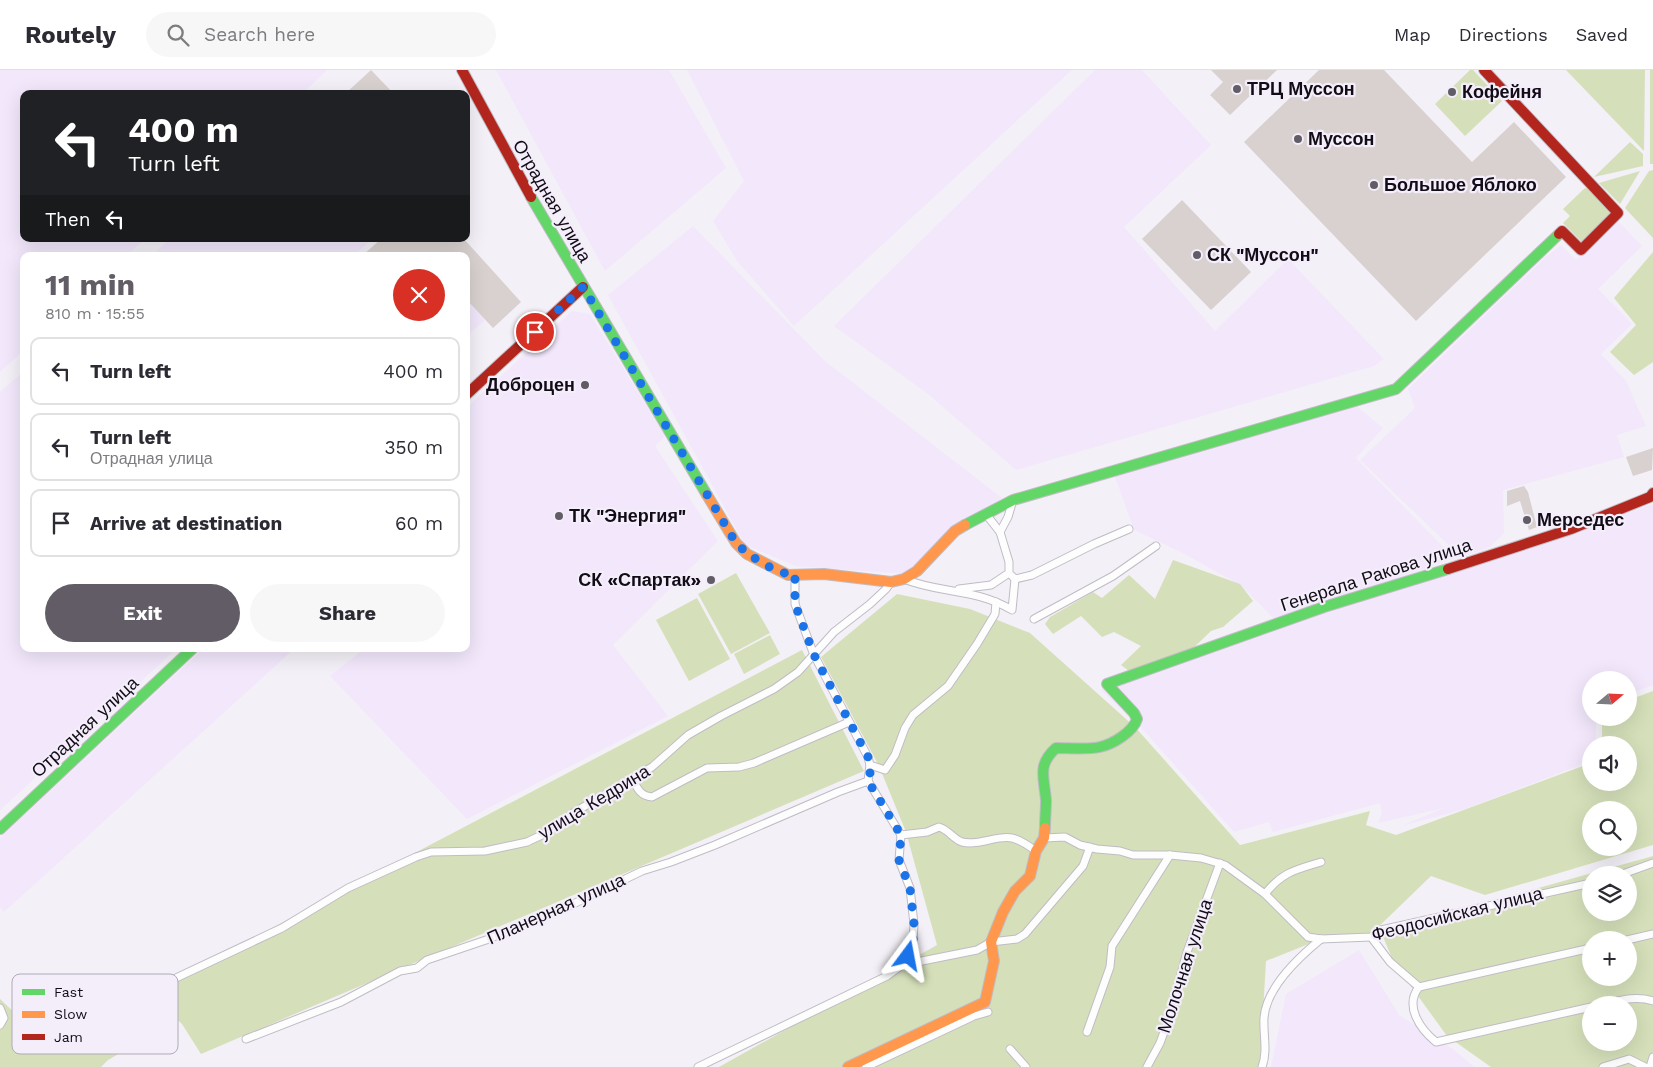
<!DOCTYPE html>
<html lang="en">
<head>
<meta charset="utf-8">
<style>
	:root { --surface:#fff; --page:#f7f7f7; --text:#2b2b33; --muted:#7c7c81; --line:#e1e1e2; --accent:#615c65 }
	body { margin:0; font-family:"Work Sans",sans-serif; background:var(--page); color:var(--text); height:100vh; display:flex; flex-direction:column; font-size:19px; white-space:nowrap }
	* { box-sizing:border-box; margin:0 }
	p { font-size:16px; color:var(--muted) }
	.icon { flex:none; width:28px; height:28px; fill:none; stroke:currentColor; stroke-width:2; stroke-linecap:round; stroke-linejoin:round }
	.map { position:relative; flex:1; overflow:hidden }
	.drawer { position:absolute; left:20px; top:182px; width:450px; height:400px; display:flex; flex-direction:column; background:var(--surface); border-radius:10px; box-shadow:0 5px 20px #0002 }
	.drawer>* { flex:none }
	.hud { position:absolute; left:20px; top:20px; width:450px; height:152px; border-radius:10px; box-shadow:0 5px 20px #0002; background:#202124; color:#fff; overflow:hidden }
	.needle { width:32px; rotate:71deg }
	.fabs { position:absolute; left:1582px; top:601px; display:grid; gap:10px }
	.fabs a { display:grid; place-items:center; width:55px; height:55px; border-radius:50%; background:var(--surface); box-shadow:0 5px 20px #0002; font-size:25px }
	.pin { position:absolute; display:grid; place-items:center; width:42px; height:42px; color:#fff; margin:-21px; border:2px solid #fff; border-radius:50%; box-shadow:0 1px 5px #0007 }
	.me { position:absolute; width:55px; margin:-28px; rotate:13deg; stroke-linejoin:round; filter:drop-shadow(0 0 4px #0008) }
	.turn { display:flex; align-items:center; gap:18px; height:105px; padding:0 25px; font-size:22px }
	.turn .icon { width:65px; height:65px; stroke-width:2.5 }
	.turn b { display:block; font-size:35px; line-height:42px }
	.then { display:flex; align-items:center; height:48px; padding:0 25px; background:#0003; gap:10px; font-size:19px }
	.round { display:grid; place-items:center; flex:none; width:52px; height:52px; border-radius:26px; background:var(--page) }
	.head { display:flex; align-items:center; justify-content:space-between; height:85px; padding:0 25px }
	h1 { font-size:30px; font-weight:700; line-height:38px; color:var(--accent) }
	.primary-button { display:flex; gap:10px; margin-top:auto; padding:10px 25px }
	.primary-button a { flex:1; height:58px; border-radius:30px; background:var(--accent); color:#fff; font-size:20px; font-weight:700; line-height:58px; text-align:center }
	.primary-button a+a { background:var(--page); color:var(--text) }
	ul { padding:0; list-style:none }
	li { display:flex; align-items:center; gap:15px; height:68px; margin:0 10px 8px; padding:0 15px; border:2px solid var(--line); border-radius:10px }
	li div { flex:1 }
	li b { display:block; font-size:19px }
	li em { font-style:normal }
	header { display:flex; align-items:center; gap:30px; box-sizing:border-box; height:70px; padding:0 25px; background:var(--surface); border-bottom:1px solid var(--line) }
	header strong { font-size:24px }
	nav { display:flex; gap:28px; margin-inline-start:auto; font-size:18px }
	.search { width:350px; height:45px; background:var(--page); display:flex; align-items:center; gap:12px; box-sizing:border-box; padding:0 18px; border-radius:28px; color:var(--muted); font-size:19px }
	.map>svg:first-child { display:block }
	.built { fill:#f2e7fb }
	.green { fill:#d5e0ba; fill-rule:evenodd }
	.building { fill:#d8d1cf }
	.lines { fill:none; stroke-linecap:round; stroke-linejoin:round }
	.street-casing { stroke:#c0bcc4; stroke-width:9 }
	.fast-casing { stroke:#c0bcc4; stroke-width:12 }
	.slow-casing { stroke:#c0bcc4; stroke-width:12 }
	.jam-casing { stroke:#c0bcc4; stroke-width:12 }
	.street { stroke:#fdfdfe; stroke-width:7 }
	.fast { stroke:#63d668; stroke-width:10 }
	.slow { stroke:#ff974d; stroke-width:10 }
	.jam { stroke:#b3261e; stroke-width:10 }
	.route { stroke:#1a73e8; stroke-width:9; stroke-dasharray:0 16.2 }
	.poi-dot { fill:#615c65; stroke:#f4edfa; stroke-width:2 }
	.labels { text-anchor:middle; stroke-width:4.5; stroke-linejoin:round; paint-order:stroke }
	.poi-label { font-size:18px; font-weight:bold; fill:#120c17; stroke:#f4edfa; text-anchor:start }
	.street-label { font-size:18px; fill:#120c17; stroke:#f4edfa }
	.key { fill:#f4edfa; stroke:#b0aab6; stroke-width:1 }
	.key-label { font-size:14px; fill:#120c17 }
</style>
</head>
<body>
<header>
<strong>Routely</strong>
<div class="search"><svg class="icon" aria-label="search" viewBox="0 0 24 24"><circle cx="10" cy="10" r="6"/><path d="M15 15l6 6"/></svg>Search here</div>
<nav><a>Map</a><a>Directions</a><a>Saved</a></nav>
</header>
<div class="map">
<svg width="1653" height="997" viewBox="0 0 1653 997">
	<rect width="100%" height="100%" fill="#f4f0f7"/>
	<g class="built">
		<path d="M0,0H327L302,24H24V169H145L126,186H24V280L0,302Z"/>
		<path d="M496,0H669L726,98L605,201Z"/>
		<path d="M687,0H1072L794,256L737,191L713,151L744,111Z"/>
		<path d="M1095,0H1142L1211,75L1124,157L1215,261L1288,189L1384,289L1374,296L1016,400L928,324L834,256Z"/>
		<path d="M1617,150L1642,176L1598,219L1632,254L1601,284L1626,311L1646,356L1617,365L1624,387L1503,420L1504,463L1490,477L1461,487L1360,390L1415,338L1408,319L1547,186L1561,175L1576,190Z"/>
		<path d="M693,156L825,291L1002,428L955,454L906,504L796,496L745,475L608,225Z"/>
		<path d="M170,169H372L353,186H151Z"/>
		<path d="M466,229L485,250L466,267Z"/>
		<path d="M572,241L590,244L665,366L655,376L718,471L613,575L668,646L467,749L330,606L364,579H466V338Z"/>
		<path d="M24,301V579H176L0,740V322Z"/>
		<path d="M1355,335L1383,358L1356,388L1454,488L1276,551L1242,516L1183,483L1134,460L1114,404Z"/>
		<path d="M1653,434V615L1629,624V610H1591V648H1596V675H1591V691L1465,739L1401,756L1444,738L1378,753L1382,742L1380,733L1273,762L1269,752L1234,762L1147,664L1101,620L1114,613L1314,542L1519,481Z"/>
		<path d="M203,579H294L4,842L0,837V768Z"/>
		<path d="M1359,880L1399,945L1454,980L1474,997H1271L1286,924Z"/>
	</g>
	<g class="green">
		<path d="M1470,0H1473L1502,31L1465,66L1435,34Z"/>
		<path d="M1566,0H1645L1644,81Z"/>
		<rect x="1650" y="0" width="3" height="94"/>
		<path d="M1630,72L1643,84V96L1594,107Z"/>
		<path d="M1653,100V168L1625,138L1649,101Z"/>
		<path d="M1640,101L1620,134L1599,113Z"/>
		<path d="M1585,118L1593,120L1611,138L1610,146L1583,173L1563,153L1570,146L1563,139Z"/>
		<path d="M1653,182V292L1634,305L1610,282L1636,255L1614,228Z"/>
		<path d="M1173,490L1240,514L1253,531L1223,557L1211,561L1186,585L1133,604L1121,595L1141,576L1114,562L1102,567L1081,546L1053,564L1045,554L1050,547L1093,522L1102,528L1129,505L1155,529Z"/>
		<path d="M736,503L770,563L731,584L698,524Z"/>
		<path d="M897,524L970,539L1030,563L1136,658L1240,775L1370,741L1366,755L1396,765L1591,693V712H1629V675H1602V648H1629V630L1653,621V775L1485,825L1431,806L1371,864L1321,869L1266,891L1260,995L1258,997H719L937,875L906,762L879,696L821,587ZM1591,740H1629V778H1591Z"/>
		<path d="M697,528L730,589L689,611L656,550Z"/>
		<path d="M770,565L780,584L744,604L734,584Z"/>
		<path d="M802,580L864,701L201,984L182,954L151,925L163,915Z"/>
		<path d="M1653,786V997H1491L1447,966L1394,893L1381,862ZM1591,805H1629V842H1591ZM1591,870H1629V908H1591ZM1591,935H1629V972H1591Z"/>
		<path d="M142,925L160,960L108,990L101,997H0V929L43,970Z"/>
	</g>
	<g class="building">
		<path d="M371,0L394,24H345Z"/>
		<path d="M1211,0H1277L1230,45L1210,25L1223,12Z"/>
		<path d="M1319,0H1384L1472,92L1514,52L1566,107L1416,251L1244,72Z"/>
		<path d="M1182,130L1251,202L1211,240L1142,169Z"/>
		<path d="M381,169H464L521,232L493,258L466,229V186H362Z"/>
		<path d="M1653,378L1652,400L1633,406L1626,387Z"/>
		<path d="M1524,416L1528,422L1537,457L1529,460L1520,431L1507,436V421Z"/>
	</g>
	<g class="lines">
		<defs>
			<g id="street">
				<path d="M985,443L1000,462"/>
				<path d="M795,504V534L814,585L868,687L870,695L868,711L901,765L899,790L910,818L914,854L913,872L909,886L912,894"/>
				<path d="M1012,506L1015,509L1032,505L1094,474L1129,459"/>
				<path d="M904,509C941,524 975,518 1012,540L1015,509"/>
				<path d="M959,519L991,515L1009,503V492L1000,462L1008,447L1013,430"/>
				<path d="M1034,549L1113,506L1156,476"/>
				<path d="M870,695L885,700L895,685L905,658L913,645L948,616L977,574L995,544L996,532"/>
				<path d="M632,708C637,718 640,726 652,727L707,698L739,697L754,693L849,652"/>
				<path d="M901,765L927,762L939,757C949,760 953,769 962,772C979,776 997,765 1012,768C1021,770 1029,776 1036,781"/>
				<path d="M1044,768L1065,767L1080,775L1097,779L1120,781L1133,785H1170L1201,788L1225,795L1265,824L1308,867L1321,869L1371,867L1381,860L1591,813"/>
				<path d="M1620,805L1653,793"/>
				<path d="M1265,824C1282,802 1295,800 1321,792"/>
				<path d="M1371,867L1390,892L1419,917C1404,936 1420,959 1436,972L1591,937"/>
				<path d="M1627,870L1653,864"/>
				<path d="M1419,917L1591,878"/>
				<path d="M150,927L159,916L282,858L348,818L416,787L431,782L485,781L527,772L546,763L573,743L652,697L688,665L721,646L774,619L798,602L834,562L870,534L886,519L891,512"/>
				<path d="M1600,935C1618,931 1635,925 1653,931"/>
				<path d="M0,938L4,948L0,955"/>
				<path d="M1087,962L1110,897L1112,876L1170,785"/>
				<path d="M246,969L341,932L400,901L417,898L427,890L486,870L569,836L642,801L671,792L715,775L838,722L868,711"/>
				<path d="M1010,979L1026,997"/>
				<path d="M698,997L887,906L902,895L977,880L991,872L1017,869L1025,864L1083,796L1090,777"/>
				<path d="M866,997L974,946L988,942"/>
				<path d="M1147,997L1160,973L1169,948L1187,882L1220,793"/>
				<path d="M1262,997C1268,981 1263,964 1264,948C1266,918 1299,887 1321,869"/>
				<path d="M1603,997L1629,989L1645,997"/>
				<path d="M1650,997L1653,987"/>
			</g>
			<g id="fast">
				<path d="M531,127L707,425"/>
				<path d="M965,455L1013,430L1396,319L1559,164"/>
				<path d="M1045,758C1045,749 1046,739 1046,730C1044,707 1037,695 1056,678C1070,678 1087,680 1100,677C1113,674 1133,662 1137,649L1134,643L1107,614L1324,537L1448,499"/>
				<path d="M0,759L192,579"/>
			</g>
			<g id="slow">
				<path d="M707,425L736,473L747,484L788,505L824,504L891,512L904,509L917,501L955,461L965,455"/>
				<path d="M848,997L985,932L994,891L991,872L1003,842L1015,821L1030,806L1036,781L1044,768L1045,758"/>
			</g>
			<g id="jam">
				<path d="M462,0L531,127"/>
				<path d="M1484,0L1618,143L1581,180L1562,161L1559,164"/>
				<path d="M466,325L583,217"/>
				<path d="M1448,499L1571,459L1650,427L1653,423"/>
			</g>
		</defs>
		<use href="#street" class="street-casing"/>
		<use href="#fast" class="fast-casing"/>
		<use href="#slow" class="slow-casing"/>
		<use href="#jam" class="jam-casing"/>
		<use href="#street" class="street"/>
		<use href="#fast" class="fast"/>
		<use href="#slow" class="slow"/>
		<use href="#jam" class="jam"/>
	</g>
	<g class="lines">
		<path class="route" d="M535,262L583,217L736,473C748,485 778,506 795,504V534L814,585L868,687L870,703L868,711L901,765L899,790L910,818L914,854L913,872L908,886"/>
	</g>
	<g class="poi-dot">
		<circle cx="1237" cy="19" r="5"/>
		<circle cx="1452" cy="22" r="5"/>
		<circle cx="1298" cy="69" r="5"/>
		<circle cx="1374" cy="115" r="5"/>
		<circle cx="1197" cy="185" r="5"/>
		<circle cx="585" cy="315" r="5"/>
		<circle cx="559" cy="446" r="5"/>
		<circle cx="1527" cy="450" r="5"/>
		<circle cx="711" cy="510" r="5"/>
	</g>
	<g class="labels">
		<g class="poi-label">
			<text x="1247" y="25">ТРЦ Муссон</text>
			<text x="1462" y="28">Кофейня</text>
			<text x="1308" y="75">Муссон</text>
			<text x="1384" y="121">Большое Яблоко</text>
			<text x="1207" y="191">СК "Муссон"</text>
			<text x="575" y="321" text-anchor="end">Доброцен</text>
			<text x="569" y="452">ТК "Энергия"</text>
			<text x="1537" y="456">Мерседес</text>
			<text x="701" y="516" text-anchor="end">СК «Спартак»</text>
		</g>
		<g class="street-label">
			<text transform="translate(552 131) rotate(60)" y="6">Отрадная улица</text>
			<text transform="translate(1376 505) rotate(-18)" y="6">Генерала Ракова улица</text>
			<text transform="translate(85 657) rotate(-43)" y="6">Отрадная улица</text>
			<text transform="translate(594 732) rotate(-31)" y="6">улица Кедрина</text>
			<text transform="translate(556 839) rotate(-24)" y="6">Планерная улица</text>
			<text transform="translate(1457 844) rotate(-14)" y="6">Феодосийская улица</text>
			<text transform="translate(1185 896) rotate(-72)" y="6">Молочная улица</text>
		</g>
	</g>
	<rect x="12" y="904" width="166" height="80" rx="8" class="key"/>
	<rect x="22" y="919" width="23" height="6" fill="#63d668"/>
	<rect x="22" y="941" width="23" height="7" fill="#ff974d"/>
	<rect x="22" y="964" width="23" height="6" fill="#b3261e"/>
	<g class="key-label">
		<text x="54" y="927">Fast</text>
		<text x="54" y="949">Slow</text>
		<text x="54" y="972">Jam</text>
	</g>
</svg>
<div class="fabs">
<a><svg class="needle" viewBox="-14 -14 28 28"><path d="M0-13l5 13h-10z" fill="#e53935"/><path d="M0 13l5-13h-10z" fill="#7c7c81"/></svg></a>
<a><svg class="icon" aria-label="sound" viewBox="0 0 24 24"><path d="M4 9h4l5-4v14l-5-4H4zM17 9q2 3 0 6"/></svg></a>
<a><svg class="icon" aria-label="search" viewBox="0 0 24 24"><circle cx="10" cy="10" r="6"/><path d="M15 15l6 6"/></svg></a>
<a><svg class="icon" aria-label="layers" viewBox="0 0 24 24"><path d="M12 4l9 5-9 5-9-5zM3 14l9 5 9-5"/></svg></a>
<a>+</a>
<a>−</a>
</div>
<div class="pin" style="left:535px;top:262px;background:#d93025"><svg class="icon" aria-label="arrive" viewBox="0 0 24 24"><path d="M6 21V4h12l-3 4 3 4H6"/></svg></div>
<svg class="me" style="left:908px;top:886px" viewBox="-20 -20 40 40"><path d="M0-17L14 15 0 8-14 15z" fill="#1a73e8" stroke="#fff" stroke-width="4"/></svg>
<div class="hud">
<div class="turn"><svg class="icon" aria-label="left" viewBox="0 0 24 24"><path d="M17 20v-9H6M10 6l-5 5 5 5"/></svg><div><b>400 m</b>Turn left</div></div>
<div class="then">Then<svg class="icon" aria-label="left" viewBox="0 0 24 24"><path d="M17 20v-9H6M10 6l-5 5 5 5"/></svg></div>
</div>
<section class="drawer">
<div class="head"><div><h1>11 min</h1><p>810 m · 15:55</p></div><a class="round" style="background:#d93025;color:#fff"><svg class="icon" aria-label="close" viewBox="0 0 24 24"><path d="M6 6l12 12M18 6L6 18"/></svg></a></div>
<ul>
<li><svg class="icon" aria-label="left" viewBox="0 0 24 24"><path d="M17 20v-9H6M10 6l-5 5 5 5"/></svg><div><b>Turn left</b></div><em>400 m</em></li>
<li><svg class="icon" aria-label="left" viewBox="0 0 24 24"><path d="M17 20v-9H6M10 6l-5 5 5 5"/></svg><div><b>Turn left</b><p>Отрадная улица</p></div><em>350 m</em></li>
<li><svg class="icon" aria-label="arrive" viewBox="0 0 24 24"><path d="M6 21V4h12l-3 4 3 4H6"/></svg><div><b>Arrive at destination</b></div><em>60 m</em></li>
</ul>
<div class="primary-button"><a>Exit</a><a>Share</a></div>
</section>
</div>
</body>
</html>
